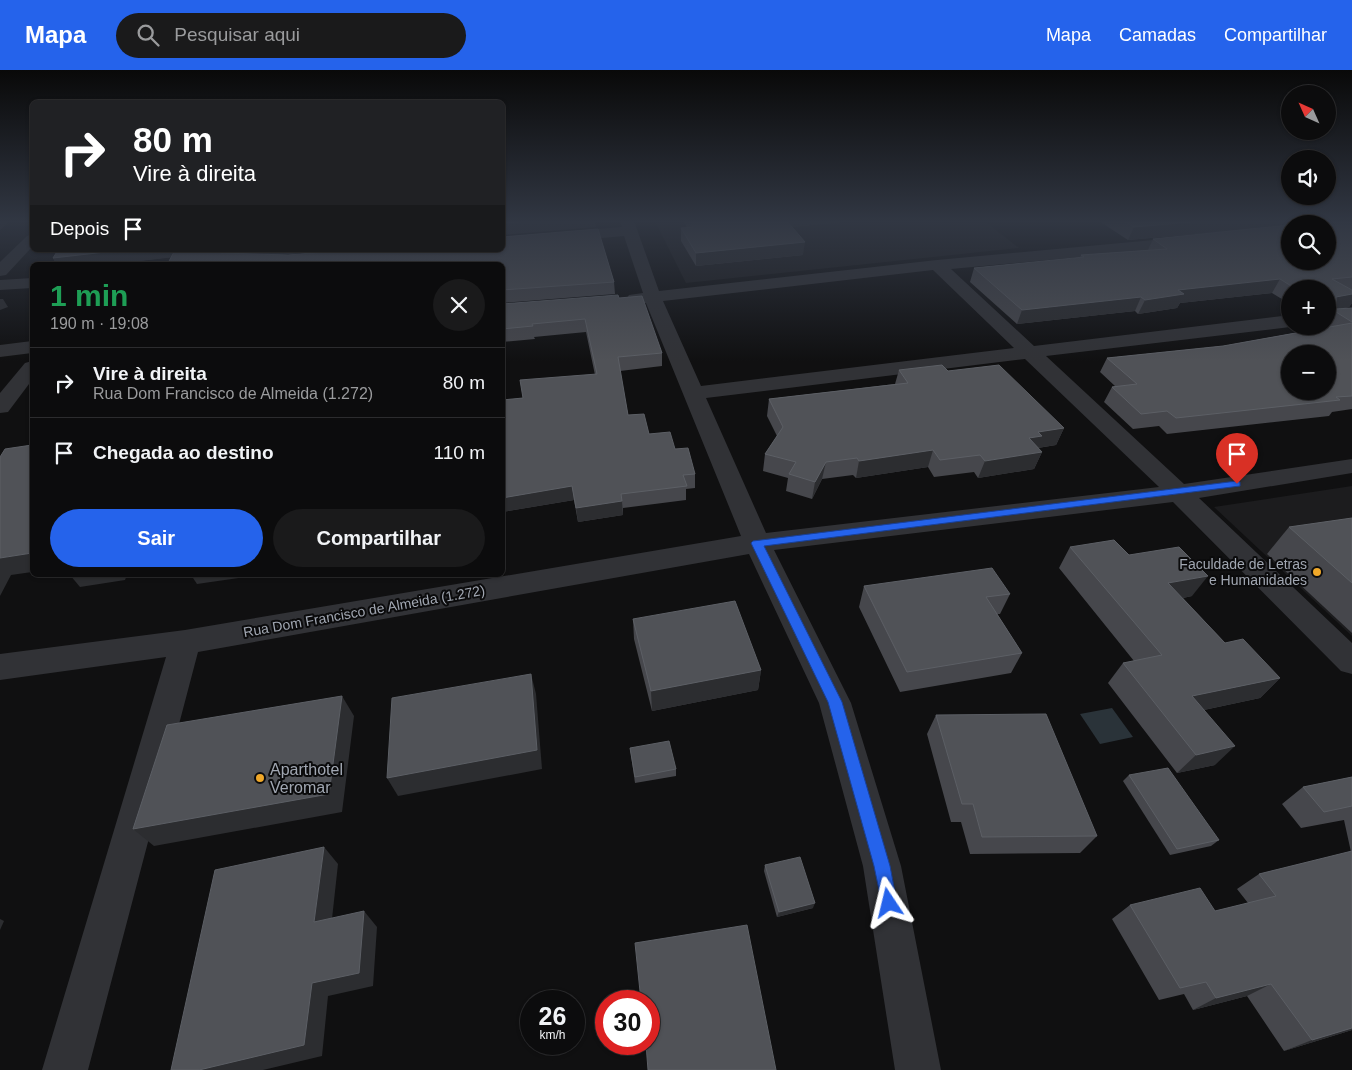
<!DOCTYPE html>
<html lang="pt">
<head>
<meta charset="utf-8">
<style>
	:root { --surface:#0c0c0d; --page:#1a1a1b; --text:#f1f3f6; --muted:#9a9b9d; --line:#2c2c2e; --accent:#2563eb }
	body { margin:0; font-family:Helvetica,sans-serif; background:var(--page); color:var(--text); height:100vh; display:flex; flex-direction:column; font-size:19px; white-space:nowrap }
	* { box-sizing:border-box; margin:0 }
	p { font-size:16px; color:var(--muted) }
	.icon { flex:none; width:28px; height:28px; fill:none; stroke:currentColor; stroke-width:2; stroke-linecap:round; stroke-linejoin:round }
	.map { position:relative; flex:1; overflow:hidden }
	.side { position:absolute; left:30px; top:192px; width:475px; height:315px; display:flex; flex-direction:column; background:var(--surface); border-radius:8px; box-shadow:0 1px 4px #0004,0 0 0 1px var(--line) }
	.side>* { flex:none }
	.banner { position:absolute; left:30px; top:30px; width:475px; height:152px; border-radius:8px; box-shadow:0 1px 4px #0004,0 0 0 1px var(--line); background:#202124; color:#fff; overflow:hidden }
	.needle { width:32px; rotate:315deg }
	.buttons { position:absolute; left:1281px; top:15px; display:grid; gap:10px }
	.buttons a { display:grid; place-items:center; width:55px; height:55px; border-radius:50%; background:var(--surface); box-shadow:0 1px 4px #0004,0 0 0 1px var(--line); font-size:25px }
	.speed { position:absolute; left:520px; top:920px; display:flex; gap:10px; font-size:25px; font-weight:700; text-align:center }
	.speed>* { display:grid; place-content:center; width:65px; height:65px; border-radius:50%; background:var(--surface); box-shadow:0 1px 4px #0004,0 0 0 1px var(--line); line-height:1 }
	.speed small { font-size:12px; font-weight:400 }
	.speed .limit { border:8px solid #d22; background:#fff; color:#111 }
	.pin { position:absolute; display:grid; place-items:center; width:42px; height:42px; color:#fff; margin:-51px -21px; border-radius:50% 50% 50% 0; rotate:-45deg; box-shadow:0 0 5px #0007 }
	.pin .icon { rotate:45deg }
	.me { position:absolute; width:55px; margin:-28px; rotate:350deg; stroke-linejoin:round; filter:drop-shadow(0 0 4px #0008) }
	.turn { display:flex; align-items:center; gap:18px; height:105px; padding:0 20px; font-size:22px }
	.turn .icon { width:65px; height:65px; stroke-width:2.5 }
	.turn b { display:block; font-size:35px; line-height:42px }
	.then { display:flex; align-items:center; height:48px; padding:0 20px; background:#0003; gap:10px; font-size:19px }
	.round { display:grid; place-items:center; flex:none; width:52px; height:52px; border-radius:26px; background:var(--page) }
	.overview { display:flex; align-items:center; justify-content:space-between; height:85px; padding:0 20px }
	h1 { font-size:30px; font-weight:600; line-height:38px; color:#1e9e55 }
	.primary-button { display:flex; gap:10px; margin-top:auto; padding:10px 20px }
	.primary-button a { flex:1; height:58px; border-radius:30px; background:var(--accent); color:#fff; font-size:20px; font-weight:600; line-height:58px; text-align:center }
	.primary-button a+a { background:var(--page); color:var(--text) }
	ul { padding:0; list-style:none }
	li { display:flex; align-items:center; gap:15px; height:70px; padding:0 20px; border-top:1px solid var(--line) }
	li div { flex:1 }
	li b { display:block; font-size:19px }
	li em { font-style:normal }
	header { display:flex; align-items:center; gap:30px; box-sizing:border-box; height:70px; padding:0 25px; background:var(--accent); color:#fff }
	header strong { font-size:24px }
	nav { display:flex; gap:28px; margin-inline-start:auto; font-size:18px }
	.search { width:350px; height:45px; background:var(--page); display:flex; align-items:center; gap:12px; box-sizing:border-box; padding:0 18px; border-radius:28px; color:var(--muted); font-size:19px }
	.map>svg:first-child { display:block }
	.built { fill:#1c1c1e }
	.water { fill:#2a3339 }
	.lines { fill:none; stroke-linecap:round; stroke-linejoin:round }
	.minor { fill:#313236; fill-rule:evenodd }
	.wall { fill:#46474c; fill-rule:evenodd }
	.shaded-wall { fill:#2c2d30 }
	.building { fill:#505257; stroke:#5c5f65; fill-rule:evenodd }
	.route { fill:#2563eb; stroke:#184099 }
	.poi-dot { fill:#f0a829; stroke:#0b0b0c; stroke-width:2 }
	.labels { text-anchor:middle; stroke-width:4; stroke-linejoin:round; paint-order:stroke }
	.poi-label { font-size:14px; fill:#a1a7b2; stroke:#0b0b0c; text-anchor:end }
	.street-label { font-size:14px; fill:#a1a7b2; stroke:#0b0b0c }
	.near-poi-label { font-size:16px; fill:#a1a7b2; stroke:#0b0b0c; text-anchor:start }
</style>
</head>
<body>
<header>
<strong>Mapa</strong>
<div class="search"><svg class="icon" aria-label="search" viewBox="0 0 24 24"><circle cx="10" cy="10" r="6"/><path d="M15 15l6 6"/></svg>Pesquisar aqui</div>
<nav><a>Mapa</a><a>Camadas</a><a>Compartilhar</a></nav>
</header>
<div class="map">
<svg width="1352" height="1000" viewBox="0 0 1352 1000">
	<rect width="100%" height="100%" fill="#101011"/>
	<g class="built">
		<path d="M655,151H984L1019,178L686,213Z"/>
		<path d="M1352,416V566L1214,437Z"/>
	</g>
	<path class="water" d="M1112,638L1133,667L1100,674L1080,644Z"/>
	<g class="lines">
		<g class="minor">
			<path d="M620,151H634L659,221L937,190L1186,167L1192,169L1194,172L1192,175L1186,177L951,199L1034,276L1290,245V257L1046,286L1184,414L1352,389V403L1199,428L1352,573V604L1341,601L1173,432L774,480L851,633L901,796L941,1000H895L863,796L819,633L749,484L198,582L88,1000H42L166,587L0,610V584L185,560L741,466L646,233H629L626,229L629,225L643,223L624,166L502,177V167L622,157ZM933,200L1014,278L701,316L663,231ZM1025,289L1159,417L766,463L706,328Z"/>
			<path d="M32,164V177L6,205L0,206V192L27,166Z"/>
			<path d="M32,208V218L0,220V210Z"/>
			<path d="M32,271V283L0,287V275Z"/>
			<path d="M32,291V310L8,342L0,343V323L25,293Z"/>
		</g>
	</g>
	<g class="wall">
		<path d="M684,151H851L792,157L803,185L696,196L681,171V158H687Z"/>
		<path d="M1099,151H1352V233L1349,237L1340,239L1352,238V339L1332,342L1329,346L1167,364L1159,356L1133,359L1104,332L1112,317L1115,316L1100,302L1107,288L1223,276L1327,257L1325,256H1328V219H1290V234L1272,223L1180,233L1177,238L1138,244L1135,241L1017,254L970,212L974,198L1080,188L1081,185L1148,180L1153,169L1285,156L1128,170ZM1290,154H1328L1290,191Z"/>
		<path d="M598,159L614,212L615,224L502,233V195H167L171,187L104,195H57L53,188L57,182H54L53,180H333L278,185H288L348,180H502V167Z"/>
		<path d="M619,228L662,283V296L620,301L628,345L649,364L675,379L695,404V418L686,419V430L623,438V445L578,452L574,430L502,442V330L523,328L595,305L586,262L534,267L535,269L502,272V234Z"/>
		<path d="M899,300L948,301L1064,358L1056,375L1038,378L1042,382L1034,399L978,408L974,402L934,407L928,397L856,408L853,405L822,409L812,429L786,421L788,408L763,401L765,384L777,366L767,346L769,329L895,314Z"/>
		<path d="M1352,448V563L1267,484L1289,457Z"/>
		<path d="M1070,477L1129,485L1192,526L1183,528L1225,573L1280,608L1260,628L1204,640L1215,695L1177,703L1108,613L1123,593L1134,591L1059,498Z"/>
		<path d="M864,516L1010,524L1000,544H997L1022,583L1011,603L900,622L859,537Z"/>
		<path d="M633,549L761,600L758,620L652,641L634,569Z"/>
		<path d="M936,645L1097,766L1080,783L970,784L961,752H951L927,664Z"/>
		<path d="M630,678L676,699V706L635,713Z"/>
		<path d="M1129,705L1219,770L1211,776L1170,785L1123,711Z"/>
		<path d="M1352,707V960L1284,981L1247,926L1193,940L1184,924L1159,930L1112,849L1130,835L1215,841L1248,833L1237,819L1259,804L1351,782L1344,750L1301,758L1282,734L1303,717Z"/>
		<path d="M765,795L813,838L777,847L764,801Z"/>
	</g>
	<g class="shaded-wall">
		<path d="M0,151H10L0,160Z"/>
		<path d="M532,151H595L596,157L502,165V153Z"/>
		<path d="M782,151H851L781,158Z"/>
		<path d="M1203,151H1292L1290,155L1128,170L1134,157Z"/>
		<path d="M805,172L803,185L696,196V183Z"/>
		<path d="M123,180H181L184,186L104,195H57L53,188Z"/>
		<path d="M223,180H333L236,188L221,183Z"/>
		<path d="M1280,209L1272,223L1180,233L1177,238L1138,244L1145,230L1178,220Z"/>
		<path d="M1352,224V233L1349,237L1332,240L1336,227Z"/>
		<path d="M1141,227L1135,241L1017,254L1022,240Z"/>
		<path d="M0,229H3L8,237L0,240Z"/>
		<path d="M1064,358L1056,375L1037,378L1042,382L1034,399L978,408L985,391L1029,368L1038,362Z"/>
		<path d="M933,380L928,397L856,408L859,391Z"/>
		<path d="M826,392L822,409L812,429L815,412Z"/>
		<path d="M572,416L574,430L502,442V428Z"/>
		<path d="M622,431L623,445L578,452L576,438Z"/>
		<path d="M32,483V502L11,505L0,526V488Z"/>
		<path d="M70,505H127L125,510L80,517Z"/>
		<path d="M191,505H259L197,514Z"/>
		<path d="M1208,506L1192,526L1154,534L1168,513Z"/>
		<path d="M761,600L758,620L652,641L651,621Z"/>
		<path d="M531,604L536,624L542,699L398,726L387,708Z"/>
		<path d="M1280,608L1260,628L1175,646L1192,626Z"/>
		<path d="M342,626L354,646L342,742L154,776L133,759Z"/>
		<path d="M1235,676L1215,695L1177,703L1196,685Z"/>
		<path d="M324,777L338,794L330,867L314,852Z"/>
		<path d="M815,833L813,838L777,847L779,842Z"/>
		<path d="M364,841L377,857L373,916L328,926L322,986L263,1000H199L312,913Z"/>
		<path d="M0,849L4,851L0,860Z"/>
		<path d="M1271,914L1247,926L1193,940L1216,928Z"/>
		<path d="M1352,958V960L1284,981L1312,970Z"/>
	</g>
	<g class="building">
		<path d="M502,151H532L502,153Z"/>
		<path d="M690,151H787L805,172L696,183L681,158L693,157Z"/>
		<path d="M1124,151H1203L1134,157Z"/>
		<path d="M1299,151H1352V207L1332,209L1352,220V224L1336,227V239L1352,238V252L1328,237V219H1296L1280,209L1178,220L1184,224L1145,230L1141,227L1022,240L974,198L1084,187L1081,185L1167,179L1153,169L1290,155V191H1328V154H1299Z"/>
		<path d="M598,159L614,212L502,220V195H167L175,180H223L221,183L288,185L348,180H502V167Z"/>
		<path d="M58,180H123L53,188Z"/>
		<path d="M618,225L619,228L642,226L662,283L618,287L628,345L644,344L649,364L670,362L675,379L688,378L695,404L683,405L687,416L621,424L622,431L576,438L572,416L502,428V330L523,328L520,310L597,304L585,249L532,254L533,256L502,259V234Z"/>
		<path d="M1352,253V326L1336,327L1340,330L1176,348L1167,341L1141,344L1112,317L1137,314L1107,288L1223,276ZM1290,284H1328V321H1290Z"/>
		<path d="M942,295L948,301L999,295L1064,358L1038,362L1042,366L1029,368L1042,382L985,391L980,385L940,390L933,380L859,391L857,388L826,392L815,412L789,404L796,392L765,384L783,357L769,329L908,313L899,300Z"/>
		<path d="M32,375V483L0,488V387L5,379Z"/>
		<path d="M1352,448V513L1289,457Z"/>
		<path d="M1114,470L1129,485L1179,477L1208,506L1168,513L1225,573L1243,569L1280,608L1192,626L1235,676L1196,685L1123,593L1162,585L1070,477Z"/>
		<path d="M992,498L1010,524L986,527L1022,583L907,602L864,516Z"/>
		<path d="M735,531L761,600L651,621L633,549Z"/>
		<path d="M531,604L537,680L387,708L392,628Z"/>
		<path d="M342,626L329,724L133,759L167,655Z"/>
		<path d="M1046,644L1097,766L982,767L973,734H962L936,645Z"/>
		<path d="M669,671L676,699L635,707L630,678Z"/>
		<path d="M1168,698L1219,770L1177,779L1129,705Z"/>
		<path d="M1352,707V736L1324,742L1303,717Z"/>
		<path d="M324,777L314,852L364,841L359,903L312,913L304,975L199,1000H171L215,800Z"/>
		<path d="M1352,781V958L1312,970L1271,914L1216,928L1206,912L1180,918L1130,835L1200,818L1215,841L1276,826L1259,804Z"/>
		<path d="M800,787L815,833L779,842L765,795Z"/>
		<path d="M747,855L776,1000H648L646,974H649V931H641L635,873Z"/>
	</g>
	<linearGradient id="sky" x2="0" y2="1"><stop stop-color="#090909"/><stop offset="0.52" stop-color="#313743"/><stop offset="1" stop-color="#313743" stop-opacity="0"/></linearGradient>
	<rect width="1352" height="291" fill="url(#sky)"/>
	<path class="route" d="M1237,411L1240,412V416L764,476L842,632L890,796L897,833L894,839L889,841L883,839L874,796L828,632L751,473L753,471Z"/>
	<g class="poi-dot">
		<circle cx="1317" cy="502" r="5"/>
		<circle cx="260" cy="708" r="5"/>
	</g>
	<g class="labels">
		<g class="poi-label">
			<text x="1307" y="499">Faculdade de Letras<tspan x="1307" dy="16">e Humanidades</tspan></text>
		</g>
		<g class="street-label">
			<text transform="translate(364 541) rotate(-10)" y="5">Rua Dom Francisco de Almeida (1.272)</text>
		</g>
		<g class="near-poi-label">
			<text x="270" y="705">Aparthotel<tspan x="270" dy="18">Veromar</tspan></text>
		</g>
	</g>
</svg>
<div class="buttons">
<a><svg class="needle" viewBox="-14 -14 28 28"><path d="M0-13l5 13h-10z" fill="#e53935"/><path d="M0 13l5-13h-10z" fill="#9a9b9d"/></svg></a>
<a><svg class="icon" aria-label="sound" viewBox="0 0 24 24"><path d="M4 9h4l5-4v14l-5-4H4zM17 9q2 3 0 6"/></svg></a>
<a><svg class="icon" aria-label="search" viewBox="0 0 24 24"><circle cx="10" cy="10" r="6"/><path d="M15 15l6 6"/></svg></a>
<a>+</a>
<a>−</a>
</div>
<div class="speed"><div>26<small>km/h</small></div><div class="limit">30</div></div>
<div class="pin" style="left:1237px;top:414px;background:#d93025"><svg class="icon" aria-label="arrive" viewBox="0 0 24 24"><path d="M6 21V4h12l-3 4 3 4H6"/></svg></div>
<svg class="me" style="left:889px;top:833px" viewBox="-20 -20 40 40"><path d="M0-17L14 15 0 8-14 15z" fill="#2563eb" stroke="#fff" stroke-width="4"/></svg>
<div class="banner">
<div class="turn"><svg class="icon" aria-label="right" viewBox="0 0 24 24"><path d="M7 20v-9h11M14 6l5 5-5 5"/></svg><div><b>80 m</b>Vire à direita</div></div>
<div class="then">Depois<svg class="icon" aria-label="arrive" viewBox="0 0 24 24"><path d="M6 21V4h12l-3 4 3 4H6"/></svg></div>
</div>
<section class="side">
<div class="overview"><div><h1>1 min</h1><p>190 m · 19:08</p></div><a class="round"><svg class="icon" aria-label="close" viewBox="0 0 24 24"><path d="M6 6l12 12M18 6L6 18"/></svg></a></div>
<ul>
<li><svg class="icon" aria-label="right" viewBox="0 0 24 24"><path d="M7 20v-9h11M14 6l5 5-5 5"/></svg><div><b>Vire à direita</b><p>Rua Dom Francisco de Almeida (1.272)</p></div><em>80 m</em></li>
<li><svg class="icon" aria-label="arrive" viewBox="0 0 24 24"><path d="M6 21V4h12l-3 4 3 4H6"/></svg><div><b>Chegada ao destino</b></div><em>110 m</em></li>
</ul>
<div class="primary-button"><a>Sair</a><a>Compartilhar</a></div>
</section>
</div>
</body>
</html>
